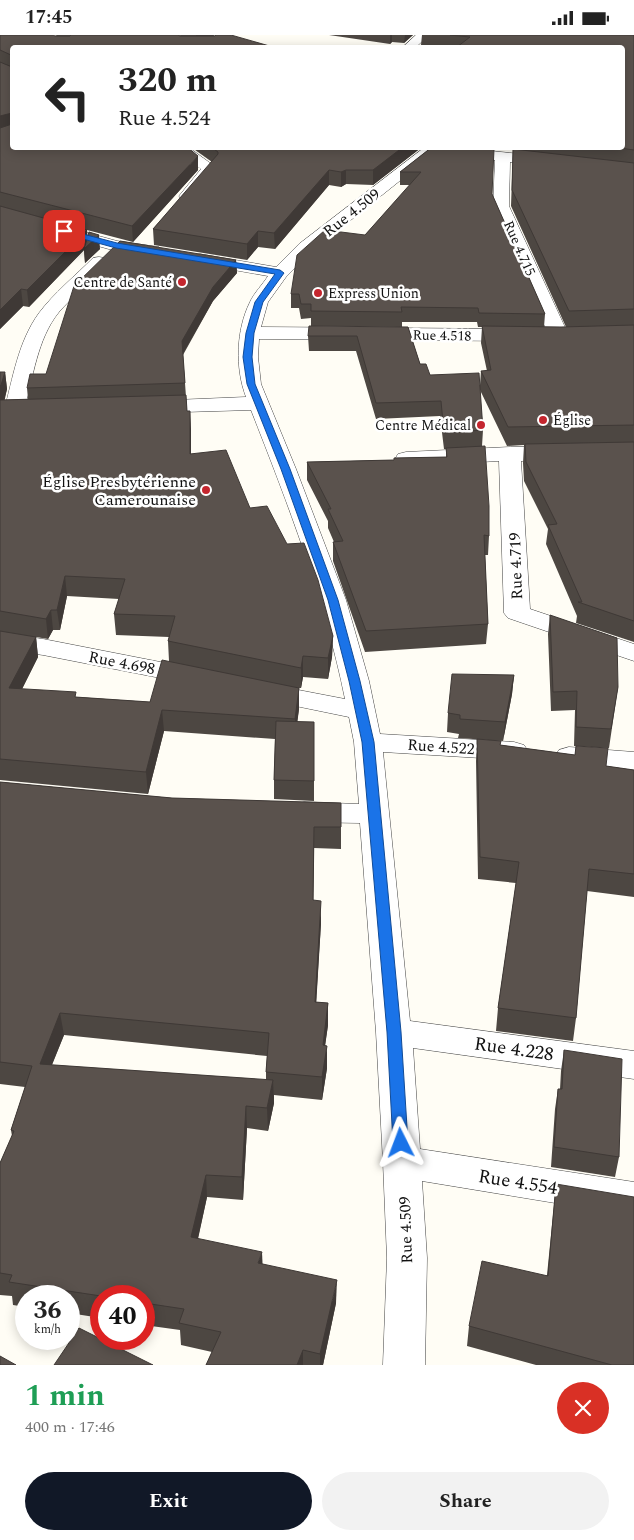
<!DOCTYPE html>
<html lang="en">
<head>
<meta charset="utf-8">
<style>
	:root { --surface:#fff; --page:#f2f2f2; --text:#222; --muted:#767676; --accent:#111827 }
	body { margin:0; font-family:Spectral,serif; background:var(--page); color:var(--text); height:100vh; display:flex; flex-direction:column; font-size:19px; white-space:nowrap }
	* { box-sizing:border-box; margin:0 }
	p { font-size:16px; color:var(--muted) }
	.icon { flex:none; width:28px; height:28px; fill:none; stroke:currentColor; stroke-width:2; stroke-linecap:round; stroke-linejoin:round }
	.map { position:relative; height:1330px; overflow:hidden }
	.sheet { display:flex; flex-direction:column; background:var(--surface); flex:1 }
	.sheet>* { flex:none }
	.banner { position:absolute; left:10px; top:10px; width:615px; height:105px; border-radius:5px; box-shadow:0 2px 12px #0003; background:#fff; color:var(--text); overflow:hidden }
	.speed { position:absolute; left:15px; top:1250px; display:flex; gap:10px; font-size:25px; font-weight:700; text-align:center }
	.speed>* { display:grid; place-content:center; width:65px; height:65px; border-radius:50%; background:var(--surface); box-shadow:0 2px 12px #0003; line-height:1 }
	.speed small { font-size:12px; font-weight:400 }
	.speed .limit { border:8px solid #d22; background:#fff; color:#111 }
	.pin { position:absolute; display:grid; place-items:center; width:42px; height:42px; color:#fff; margin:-21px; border-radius:10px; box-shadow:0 2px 8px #0006 }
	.me { position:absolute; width:55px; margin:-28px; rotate:357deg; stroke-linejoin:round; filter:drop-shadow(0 0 4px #0008) }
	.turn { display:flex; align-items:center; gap:18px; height:105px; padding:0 25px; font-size:22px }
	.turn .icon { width:65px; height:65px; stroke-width:2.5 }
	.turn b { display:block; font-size:35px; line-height:42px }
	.round { display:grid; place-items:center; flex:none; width:52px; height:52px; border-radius:26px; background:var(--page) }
	.headline { display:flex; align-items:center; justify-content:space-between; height:85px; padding:0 25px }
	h1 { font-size:30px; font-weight:700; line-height:38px; color:#1e9e55 }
	.cta { display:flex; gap:10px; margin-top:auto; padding:10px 25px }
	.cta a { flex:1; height:58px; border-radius:30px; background:var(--accent); color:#fff; font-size:20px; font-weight:700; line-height:58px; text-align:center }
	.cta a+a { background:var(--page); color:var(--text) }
	.status { display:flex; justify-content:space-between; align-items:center; height:35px; padding:0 25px; background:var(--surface); direction:ltr }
	.status svg { height:14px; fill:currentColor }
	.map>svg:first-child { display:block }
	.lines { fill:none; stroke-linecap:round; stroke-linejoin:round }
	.minor-casing { stroke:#444; stroke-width:1 }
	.minor { fill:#fff; fill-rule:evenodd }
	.wall { fill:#4d4742; fill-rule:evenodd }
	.shaded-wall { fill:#3f3936 }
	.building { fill:#5a524d; stroke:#3f3936 }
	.route { fill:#1a73e8; stroke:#114b97 }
	.poi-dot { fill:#c4262e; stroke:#fff; stroke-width:2 }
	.labels { text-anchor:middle; stroke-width:5; stroke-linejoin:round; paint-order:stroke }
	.far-street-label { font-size:14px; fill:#111; stroke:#fff }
	.far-poi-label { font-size:14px; fill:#111; stroke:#fff; text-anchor:end }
	.street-label { font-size:16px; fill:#111; stroke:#fff }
	.poi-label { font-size:16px; fill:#111; stroke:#fff; text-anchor:end }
	.near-street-label { font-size:19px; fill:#111; stroke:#fff }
</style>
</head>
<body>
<div class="status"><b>17:45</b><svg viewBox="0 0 49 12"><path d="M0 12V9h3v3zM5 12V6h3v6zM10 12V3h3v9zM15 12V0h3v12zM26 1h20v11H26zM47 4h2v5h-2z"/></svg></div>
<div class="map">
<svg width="634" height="1330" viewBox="0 0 634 1330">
	<rect width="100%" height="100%" fill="#fffdf5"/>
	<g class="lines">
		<defs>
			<g id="minor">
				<path d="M416,0H429L416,12H403Z"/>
				<path d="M170,112H188L217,133L193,164H181L179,161L201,134Z"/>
				<path d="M425,112H442L311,217L286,242L268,267L261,292L520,294L527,296L530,300L527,304L520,306L259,304L258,322L261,349L296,434L346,565L369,646L380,699L514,707L524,710L528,716L524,722L514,725L383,717L410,986L634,1016V1044L413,1013L420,1114L634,1147V1181L422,1146L427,1223L425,1330H383L387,1223L383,1127L376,997L360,788L304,787L293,784L289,777L293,770L304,767L359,769L354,707L349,682L252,662L248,656L252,650L262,648L345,664C325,565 288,469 251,375L151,378L144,376L141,372L144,368L151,366L246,362C235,333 236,295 250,267C254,258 263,249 268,241L194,228L191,224L194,220L200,219L276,232L299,209Z"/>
				<path d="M453,112L549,122L554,124L557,127L554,130L549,132L510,127L509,171L569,301L566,305L559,307L552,305L549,301L493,171L495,125L452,119L449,116Z"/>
				<path d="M0,174L117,206L159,212L162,216L159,220L153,221L116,216L0,184Z"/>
				<path d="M99,222L105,223L108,227C95,246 74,259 59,277C37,304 33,343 24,376L21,380L14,382L7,380L4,376C13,343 18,307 39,278C54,258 75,241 93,223Z"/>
				<path d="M634,410V424L521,426L530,574L634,609V626L508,583L504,578L499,426L406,431L398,429L395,424L398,419L406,417L510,412Z"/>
				<path d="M0,598L43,604L196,634L206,636L209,642L206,648L196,650L43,620L0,614Z"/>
				<path d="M569,712L634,717V735L569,730L559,727L555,721L559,715Z"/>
			</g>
		</defs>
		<use href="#minor" class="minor-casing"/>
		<use href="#minor" class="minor"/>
	</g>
	<g class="wall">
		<path d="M0,0L57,1L55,0H178L181,1L179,0H215L213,1L273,12H12L198,135L133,207L87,195V202L100,214L85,228L84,215L29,272L23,271L0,294Z"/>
		<path d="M329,0H413L404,8L392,7L390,9Z"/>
		<path d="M422,0H634V607L576,588L577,581L546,509L548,494L524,446L523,428L524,410L507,411L480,355L483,395L482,411L489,501L488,520H485L488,589L486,609L365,617L333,526V507H334L328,493V486L307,445V427L394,425V423L446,422V414H444L440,381L376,384L356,316H309L308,301L408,292L420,329L430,340L480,350L481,336H487L481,308L482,292H478L477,287H402V292L311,291V283L301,284L299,273H291V259L365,200L410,150H400V137L432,112L492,159L545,279L544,292H566L511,171L513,115L488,112H622V12H450L421,10Z"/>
		<path d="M191,112H422L373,150L346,149L341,152L329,150L275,214L258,212L247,225L154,210L153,194L212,127Z"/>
		<path d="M236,225L237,238L213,266L183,320L187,376H190L191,419L250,473L333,601L332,622L328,644L303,642L301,653H299V674L297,687H314V766L274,764V745L275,704L164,696L148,759L0,745V337H5L7,354L4,365L28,364L27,353L46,339ZM67,561L119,564L114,579L116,600L169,602L168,606L169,626L150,667L77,662L22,654L38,622L36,602L48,604L53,595H60Z"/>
		<path d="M550,580L618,652L609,713L574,711L575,675L551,676L548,599Z"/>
		<path d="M514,640L512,659L503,706L458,703L459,699L447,697L448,678Z"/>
		<path d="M477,704L501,706L500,710L575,720L576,711L606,731L634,735V862L587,856L576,983L573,1006L496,996L498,973L516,848L478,844L476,726Z"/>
		<path d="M0,747L172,763L341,768V814L314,813L313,865L321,888L316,967L328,968V990L325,1010L327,1033L322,1065L274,1060V1068L268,1096L247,1093L243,1165L207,1162L198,1204L262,1229L336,1268L323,1330H206L212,1317L181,1310L180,1295L144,1290V1261H101V1283L69,1278V1261H26V1272L13,1270L12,1261L0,1260V1128L12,1101L11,1095L25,1052L0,1049ZM64,1000L267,1021L266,1037V1045L52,1030Z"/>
		<path d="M564,1015L619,1122L615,1142L551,1132L555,1074L558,1054H560L561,1036Z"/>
		<path d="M556,1149L634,1330H536L467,1311L469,1291L547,1240L554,1170Z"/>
	</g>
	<g class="shaded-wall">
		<path d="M196,0H215L196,10Z"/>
		<path d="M390,0H392V7L390,9Z"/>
		<path d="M405,0H413L404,8Z"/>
		<path d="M12,78V92L0,95V81Z"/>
		<path d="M403,112H422L373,150V135Z"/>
		<path d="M198,121V135L133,207L132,191Z"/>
		<path d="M329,135V150L275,214L274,198Z"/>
		<path d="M346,135V149L341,152V137Z"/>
		<path d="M87,195L88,210L99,200L100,214L85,228L84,215L29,272L27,255Z"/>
		<path d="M258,196V212L247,225V209Z"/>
		<path d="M236,225L237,238L213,266L182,320V306L213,252Z"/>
		<path d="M21,254L23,271L0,294V275Z"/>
		<path d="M5,337L7,354L4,368L0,369V351Z"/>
		<path d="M190,376L191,394V438L190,419Z"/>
		<path d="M65,541L67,561L60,595L57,575Z"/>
		<path d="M51,575L53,595L48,604L46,584Z"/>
		<path d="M333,601L332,622L328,644V623Z"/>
		<path d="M36,602L38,622L12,674L9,653Z"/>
		<path d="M303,621V642L301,653V633Z"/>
		<path d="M514,640L512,659L503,706L505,687Z"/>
		<path d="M299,653V674L295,706V684Z"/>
		<path d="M162,675L164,696L148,759L146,737Z"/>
		<path d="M314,792V813L313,888V865Z"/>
		<path d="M321,866V888L315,989V967Z"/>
		<path d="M328,968V990L322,1033L323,1010Z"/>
		<path d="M60,978L64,1000L43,1051L40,1029Z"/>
		<path d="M327,1011V1033L322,1065V1042Z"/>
		<path d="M273,1045L274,1068L268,1096L267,1073Z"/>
		<path d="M246,1071L247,1093L243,1165L242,1142Z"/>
		<path d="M206,1140L207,1162L193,1225L191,1202Z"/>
		<path d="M262,1217L263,1239L258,1228Z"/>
		<path d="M337,1245L336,1268L323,1330H320V1319Z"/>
		<path d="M303,1315V1330H297Z"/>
	</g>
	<g class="building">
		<path d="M0,0H53L55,1H70L71,0H178L180,1H215L216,0H231L273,12H12V112H187L198,121L132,191L0,157V93L12,89V78L0,81V27L12,32L11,20L0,15Z"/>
		<path d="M450,0H634V115L613,112H622V12H457L470,2Z"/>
		<path d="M211,112H403L373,135H346L341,137L329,135L274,198L258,196L247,209L153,194L218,119V117Z"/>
		<path d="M432,112H477L494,114L492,159L545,279L479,278L478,273L401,272L402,277L311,276V269H301L299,259H291L297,220L325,195L365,200L421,137H400Z"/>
		<path d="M513,114L634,128V274L569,276L512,155Z"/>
		<path d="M0,171L87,195L27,255L21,254L0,275Z"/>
		<path d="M89,197L99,200L84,214Z"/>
		<path d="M120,206L236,225L213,252L182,306L185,348L27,353L30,339H46L74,251Z"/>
		<path d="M634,290V390L508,392L481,336L491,335L482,291L561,292Z"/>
		<path d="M309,291L408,292L420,329H426L430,340L479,338L483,395L444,398L441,366L376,368L357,301H308Z"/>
		<path d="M0,337H5L1,350L0,351Z"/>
		<path d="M186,360L187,376H190V419L226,415L250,473L267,471L287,509L304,508L318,545L333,601L328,623L303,621L301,633L168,606L175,581L114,579L125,544L65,541L57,575H51L46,584L0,576V365Z"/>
		<path d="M634,407V586L578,567H582L548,490L557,489L526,427L525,409Z"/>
		<path d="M485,411L489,471V501L484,500L488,589L366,596L333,507L343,506L328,474H331L307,427L394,425V423L447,422L446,413Z"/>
		<path d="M550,580L617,603L618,652L611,694L576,692L577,656L553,657Z"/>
		<path d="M0,596L36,602L9,653L76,657L75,662L150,667L162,625L299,653L295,684L162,675L146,737L0,724Z"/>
		<path d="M452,639L514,640L505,687L460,684V680L448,678Z"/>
		<path d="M276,686L314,687V746L274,745Z"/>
		<path d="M477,704L501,706L500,710L575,720L576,711L608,713L606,731L634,735V839L589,834L576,983L498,973L519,827L480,822Z"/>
		<path d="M0,747L172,763L341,768V792H314L313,865L321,866L315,967L328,968L323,1010L327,1011L322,1042L266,1037L269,998L60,978L40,1029L273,1045L267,1073L246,1071L242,1142L206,1140L191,1202L262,1217L258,1228L337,1245L320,1319L303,1315L297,1330H206L221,1297L179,1288L184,1274L144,1268V1261H101L9,1247L12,1240L0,1238V1128L14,1096L11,1095L32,1031L0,1027Z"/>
		<path d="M564,1015L622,1024L619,1122L554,1112L558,1054H562Z"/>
		<path d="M556,1149L634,1162V1330H612L469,1291L482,1226L548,1241Z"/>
		<path d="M79,1293L153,1330H54Z"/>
		<path d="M0,1321L16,1330H0Z"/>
	</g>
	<path class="route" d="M64,194L117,208L280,235L284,238L263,267L254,298L252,322L255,349L290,434L338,565L360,646L374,707L401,997L408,1108L406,1113L401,1115L395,1113L393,1108L387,997L362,707L349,646L328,565L281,434L247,349L243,322L246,298L255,267L275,239L116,213L61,198L60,196Z"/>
	<g class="poi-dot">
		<circle cx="182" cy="247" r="5"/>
		<circle cx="318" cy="258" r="5"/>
		<circle cx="543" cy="385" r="5"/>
		<circle cx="481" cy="390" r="5"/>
		<circle cx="206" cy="455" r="5"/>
	</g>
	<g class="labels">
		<g class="far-street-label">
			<text transform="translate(520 213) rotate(66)" y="5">Rue 4.715</text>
			<text transform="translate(442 300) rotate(1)" y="5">Rue 4.518</text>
		</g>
		<g class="far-poi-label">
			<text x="172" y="252">Centre de Santé</text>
			<text x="328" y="263" text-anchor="start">Express Union</text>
			<text x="553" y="390" text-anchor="start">Église</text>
			<text x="471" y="395">Centre Médical</text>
		</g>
		<g class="street-label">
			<text transform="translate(351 177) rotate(-38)" y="6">Rue 4.509</text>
			<text transform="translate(515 531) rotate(-92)" y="6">Rue 4.719</text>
			<text transform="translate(122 627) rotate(11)" y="6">Rue 4.698</text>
			<text transform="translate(441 711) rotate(4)" y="6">Rue 4.522</text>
			<text transform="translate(405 1195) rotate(-92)" y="6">Rue 4.509</text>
		</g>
		<g class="poi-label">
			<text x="196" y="452">Église Presbytérienne<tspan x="196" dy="18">Camerounaise</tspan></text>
		</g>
		<g class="near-street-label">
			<text transform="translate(514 1013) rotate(8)" y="7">Rue 4.228</text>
			<text transform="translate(518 1146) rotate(9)" y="7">Rue 4.554</text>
		</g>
	</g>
</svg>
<div class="speed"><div>36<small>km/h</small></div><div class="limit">40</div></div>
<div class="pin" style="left:64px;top:196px;background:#d93025"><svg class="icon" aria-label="arrive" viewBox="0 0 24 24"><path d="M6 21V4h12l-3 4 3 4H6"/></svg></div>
<svg class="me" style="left:401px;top:1108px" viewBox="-20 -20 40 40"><path d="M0-17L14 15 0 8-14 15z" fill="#1a73e8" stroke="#fff" stroke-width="4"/></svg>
<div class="banner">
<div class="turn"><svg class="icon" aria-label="left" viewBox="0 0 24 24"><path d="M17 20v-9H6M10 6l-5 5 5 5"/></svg><div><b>320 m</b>Rue 4.524</div></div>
</div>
</div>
<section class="sheet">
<div class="headline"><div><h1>1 min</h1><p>400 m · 17:46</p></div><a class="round" style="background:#d93025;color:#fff"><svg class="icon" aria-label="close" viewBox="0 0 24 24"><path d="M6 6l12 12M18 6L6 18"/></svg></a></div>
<div class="cta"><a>Exit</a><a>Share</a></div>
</section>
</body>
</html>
